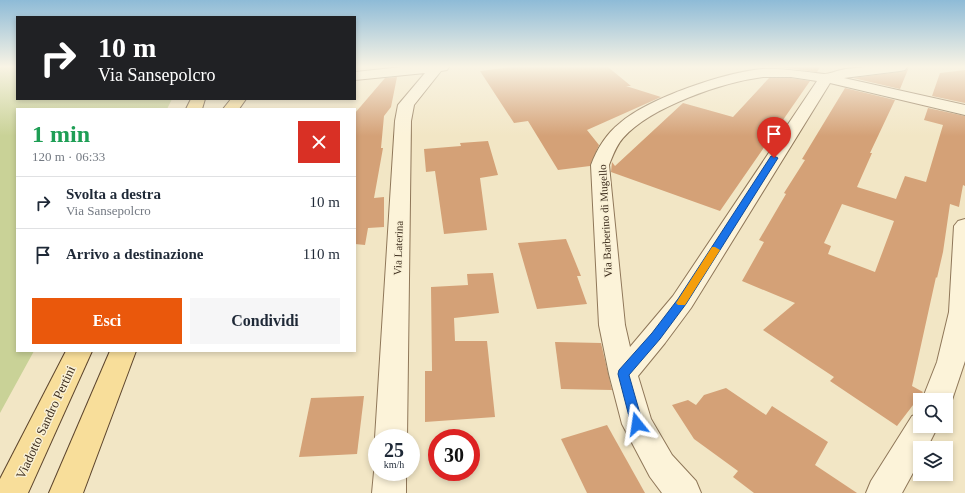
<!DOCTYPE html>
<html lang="it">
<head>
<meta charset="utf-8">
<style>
	:root { --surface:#fff; --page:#f6f6f7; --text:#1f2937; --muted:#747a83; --line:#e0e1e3; --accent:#ea580c }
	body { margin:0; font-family:"Times New Roman",serif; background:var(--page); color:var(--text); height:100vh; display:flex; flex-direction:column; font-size:15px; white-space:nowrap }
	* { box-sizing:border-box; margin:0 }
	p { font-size:13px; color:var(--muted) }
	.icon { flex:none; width:22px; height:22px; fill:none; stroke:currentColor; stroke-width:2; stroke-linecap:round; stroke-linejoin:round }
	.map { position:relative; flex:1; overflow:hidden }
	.panel { position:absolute; left:16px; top:108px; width:340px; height:244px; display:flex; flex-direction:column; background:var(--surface); border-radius:0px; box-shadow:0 2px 6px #0003 }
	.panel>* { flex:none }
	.banner { position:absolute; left:16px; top:16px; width:340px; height:84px; border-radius:0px; box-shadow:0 2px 6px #0003; background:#202124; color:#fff; overflow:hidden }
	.fabs { position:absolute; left:913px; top:393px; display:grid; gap:8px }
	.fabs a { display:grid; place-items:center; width:40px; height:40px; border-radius:0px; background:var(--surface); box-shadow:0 2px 6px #0003; font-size:20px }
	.speed { position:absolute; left:368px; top:429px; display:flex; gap:8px; font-size:20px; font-weight:700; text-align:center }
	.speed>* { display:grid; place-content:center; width:52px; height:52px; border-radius:50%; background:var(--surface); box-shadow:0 2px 6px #0003; line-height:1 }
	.speed small { font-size:10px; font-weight:400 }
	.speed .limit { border:6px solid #d22; background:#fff; color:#111 }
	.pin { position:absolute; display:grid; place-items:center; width:34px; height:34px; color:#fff; margin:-41px -17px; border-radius:50% 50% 50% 0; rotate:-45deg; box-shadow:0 0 4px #0007 }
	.pin .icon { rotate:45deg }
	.me { position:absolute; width:44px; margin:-22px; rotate:345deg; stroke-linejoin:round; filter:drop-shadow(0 0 3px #0008) }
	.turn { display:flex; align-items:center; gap:14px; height:84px; padding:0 16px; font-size:18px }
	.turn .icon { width:52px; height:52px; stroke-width:2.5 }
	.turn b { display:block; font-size:28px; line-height:34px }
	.round { display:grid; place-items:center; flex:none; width:42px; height:42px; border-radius:0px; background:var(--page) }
	.headline { display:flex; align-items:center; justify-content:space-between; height:68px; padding:0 16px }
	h1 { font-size:24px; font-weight:700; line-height:30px; color:#1e9e55 }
	.action { display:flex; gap:8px; margin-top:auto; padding:8px 16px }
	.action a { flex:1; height:46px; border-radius:0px; background:var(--accent); color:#fff; font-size:16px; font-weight:700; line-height:46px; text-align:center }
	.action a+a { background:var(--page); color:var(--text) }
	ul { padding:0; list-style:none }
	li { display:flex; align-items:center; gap:12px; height:52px; padding:0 16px; border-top:1px solid var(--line) }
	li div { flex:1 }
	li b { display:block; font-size:15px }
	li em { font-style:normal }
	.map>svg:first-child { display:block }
	.green { fill:#c9d297 }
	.building { fill:#d4a177; fill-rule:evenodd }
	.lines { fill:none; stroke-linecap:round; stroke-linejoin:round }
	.minor-casing { stroke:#8f7759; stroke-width:2 }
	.primary-casing { stroke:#5d452d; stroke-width:2 }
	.minor { fill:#fcf3d9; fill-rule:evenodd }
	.primary { fill:#f8de9a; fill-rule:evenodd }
	.route { fill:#1a73e8; stroke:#114b97 }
	.slow { fill:#f59e0b }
	.labels { text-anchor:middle; stroke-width:3; stroke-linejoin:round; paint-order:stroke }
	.street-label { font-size:11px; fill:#3e2e1e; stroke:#f9f0d5 }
	.near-street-label { font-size:13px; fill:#3e2e1e; stroke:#f9f0d5 }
</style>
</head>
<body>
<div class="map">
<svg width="965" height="493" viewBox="0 0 965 493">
	<rect width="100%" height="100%" fill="#f2e6c5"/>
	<path class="green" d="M0,67H17V99H172L167,109H17V351H34L0,413Z"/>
	<g class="building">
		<path d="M513,67H608L631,86H626L661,97L587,130L599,145L590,166L558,170L528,121L514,123L480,71Z"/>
		<path d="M779,67H820L817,72Z"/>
		<path d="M909,67L900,89L853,78L905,71Z"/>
		<path d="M965,70V103L932,96L940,73Z"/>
		<path d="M397,77L391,107L384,116L381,148H383L374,198L384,197V227L368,228L365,245L355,244V113L385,78Z"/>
		<path d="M769,78H791L810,81L720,211L611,172L612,162L615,166L683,103L733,117Z"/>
		<path d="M845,88L895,100L870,153H872L857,187L896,199L905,176L926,182L943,125L924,120L928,108L965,116V186L963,185L959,207L950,204L943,252L937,278L936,277L912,386L923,392L897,426L830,381L834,377L763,330L795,303L742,281L764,242L759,240L786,194L784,193L805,160L802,159ZM842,204L894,221L875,272L828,254L831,246L824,243Z"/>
		<path d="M488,141L498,175L480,178L487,230L444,234L435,171L426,172L424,149L461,146L460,143Z"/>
		<path d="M566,239L581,276H577L587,304L537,309L518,243Z"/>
		<path d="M493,273L499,313L454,318L455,341H487L495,417L425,422V371H432L431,287L468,285L467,274Z"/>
		<path d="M555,342L601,343L612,390L561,389Z"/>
		<path d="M726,388L766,415L772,406L828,442L815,465L857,493H754L733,477L738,471L694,439L672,405L688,400L696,405L704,395Z"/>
		<path d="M364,396L357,454L299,457L311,398Z"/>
		<path d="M607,425L645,493H587L561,439Z"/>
	</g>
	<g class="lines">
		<defs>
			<g id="minor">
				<path d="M402,67H449L447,70L441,71L414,105L411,121L407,438H377V441L375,438L395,121L398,105L425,73L355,80V72Z"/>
				<path d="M866,67H907L905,70L900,71L844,78L965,105V115L830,83L691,308L665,343L638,376L651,419L672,455L696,481L701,493H662L650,477L622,424L609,374L599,325L591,165C597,149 606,134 620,123C649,98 725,72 763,69C784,68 803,72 824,74C829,74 836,71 841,70C849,68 858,68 866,67ZM763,77H791L817,81L673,296L630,347L625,325L609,165C613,155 616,146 623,138C650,107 723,82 763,77Z"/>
				<path d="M965,219V361L952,400L946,410V400H922L937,362L949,312L954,226L958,221Z"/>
				<path d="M920,413V426H938L927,448H920V460L902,493H866L871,481L912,416Z"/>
				<path d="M377,464V472H406V493H372L374,472Z"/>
			</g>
			<g id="primary">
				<path d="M191,99H205L202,109H186Z"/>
				<path d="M231,99H246L239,109H223Z"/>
				<path d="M66,351H92L28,493H0V479Z"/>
				<path d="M110,351H136L83,493H49Z"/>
			</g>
		</defs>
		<use href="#minor" class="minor-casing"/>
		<use href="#primary" class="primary-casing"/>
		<use href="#minor" class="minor"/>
		<use href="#primary" class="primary"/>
	</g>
	<linearGradient id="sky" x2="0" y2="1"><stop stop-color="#8ebbd7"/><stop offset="0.49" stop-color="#f9f4e5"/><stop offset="1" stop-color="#f9f4e5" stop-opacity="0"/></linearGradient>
	<rect width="965" height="136" fill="url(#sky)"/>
	<path class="route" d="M771,156H774L778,158L686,304L660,339L629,375L643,424L641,428L637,429L632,428L618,374L619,370L652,333L678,299Z"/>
	<path class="slow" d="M712,247H715L720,250L685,305H678L676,303L678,300Z"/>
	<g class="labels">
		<g class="street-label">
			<text transform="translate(605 221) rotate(-93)" y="4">Via Barberino di Mugello</text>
			<text transform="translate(398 248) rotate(-88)" y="4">Via Laterina</text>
		</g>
		<g class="near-street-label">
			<text transform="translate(45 422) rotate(-65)" y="5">Viadotto Sandro Pertini</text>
		</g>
	</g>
</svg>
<div class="fabs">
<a><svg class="icon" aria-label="search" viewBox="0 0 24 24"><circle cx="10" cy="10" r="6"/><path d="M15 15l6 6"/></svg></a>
<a><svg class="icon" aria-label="layers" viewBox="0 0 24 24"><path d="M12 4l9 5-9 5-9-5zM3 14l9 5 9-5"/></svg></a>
</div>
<div class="speed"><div>25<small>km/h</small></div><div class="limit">30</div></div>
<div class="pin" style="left:774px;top:158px;background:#d93025"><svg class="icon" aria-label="arrive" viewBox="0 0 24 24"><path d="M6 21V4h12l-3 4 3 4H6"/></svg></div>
<svg class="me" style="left:637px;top:424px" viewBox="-20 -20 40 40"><path d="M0-17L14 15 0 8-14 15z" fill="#1a73e8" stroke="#fff" stroke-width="4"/></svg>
<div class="banner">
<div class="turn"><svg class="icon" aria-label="right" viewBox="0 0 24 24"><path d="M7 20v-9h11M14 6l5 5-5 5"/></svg><div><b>10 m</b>Via Sansepolcro</div></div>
</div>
<section class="panel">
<div class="headline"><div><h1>1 min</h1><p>120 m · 06:33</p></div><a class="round" style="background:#d93025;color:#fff"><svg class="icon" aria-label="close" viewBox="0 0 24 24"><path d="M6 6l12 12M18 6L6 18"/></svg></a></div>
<ul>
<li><svg class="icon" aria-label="right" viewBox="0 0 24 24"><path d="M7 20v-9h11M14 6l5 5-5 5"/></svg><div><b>Svolta a destra</b><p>Via Sansepolcro</p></div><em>10 m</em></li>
<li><svg class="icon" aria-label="arrive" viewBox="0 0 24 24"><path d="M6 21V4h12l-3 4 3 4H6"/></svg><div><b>Arrivo a destinazione</b></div><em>110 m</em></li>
</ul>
<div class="action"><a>Esci</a><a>Condividi</a></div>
</section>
</div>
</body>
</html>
